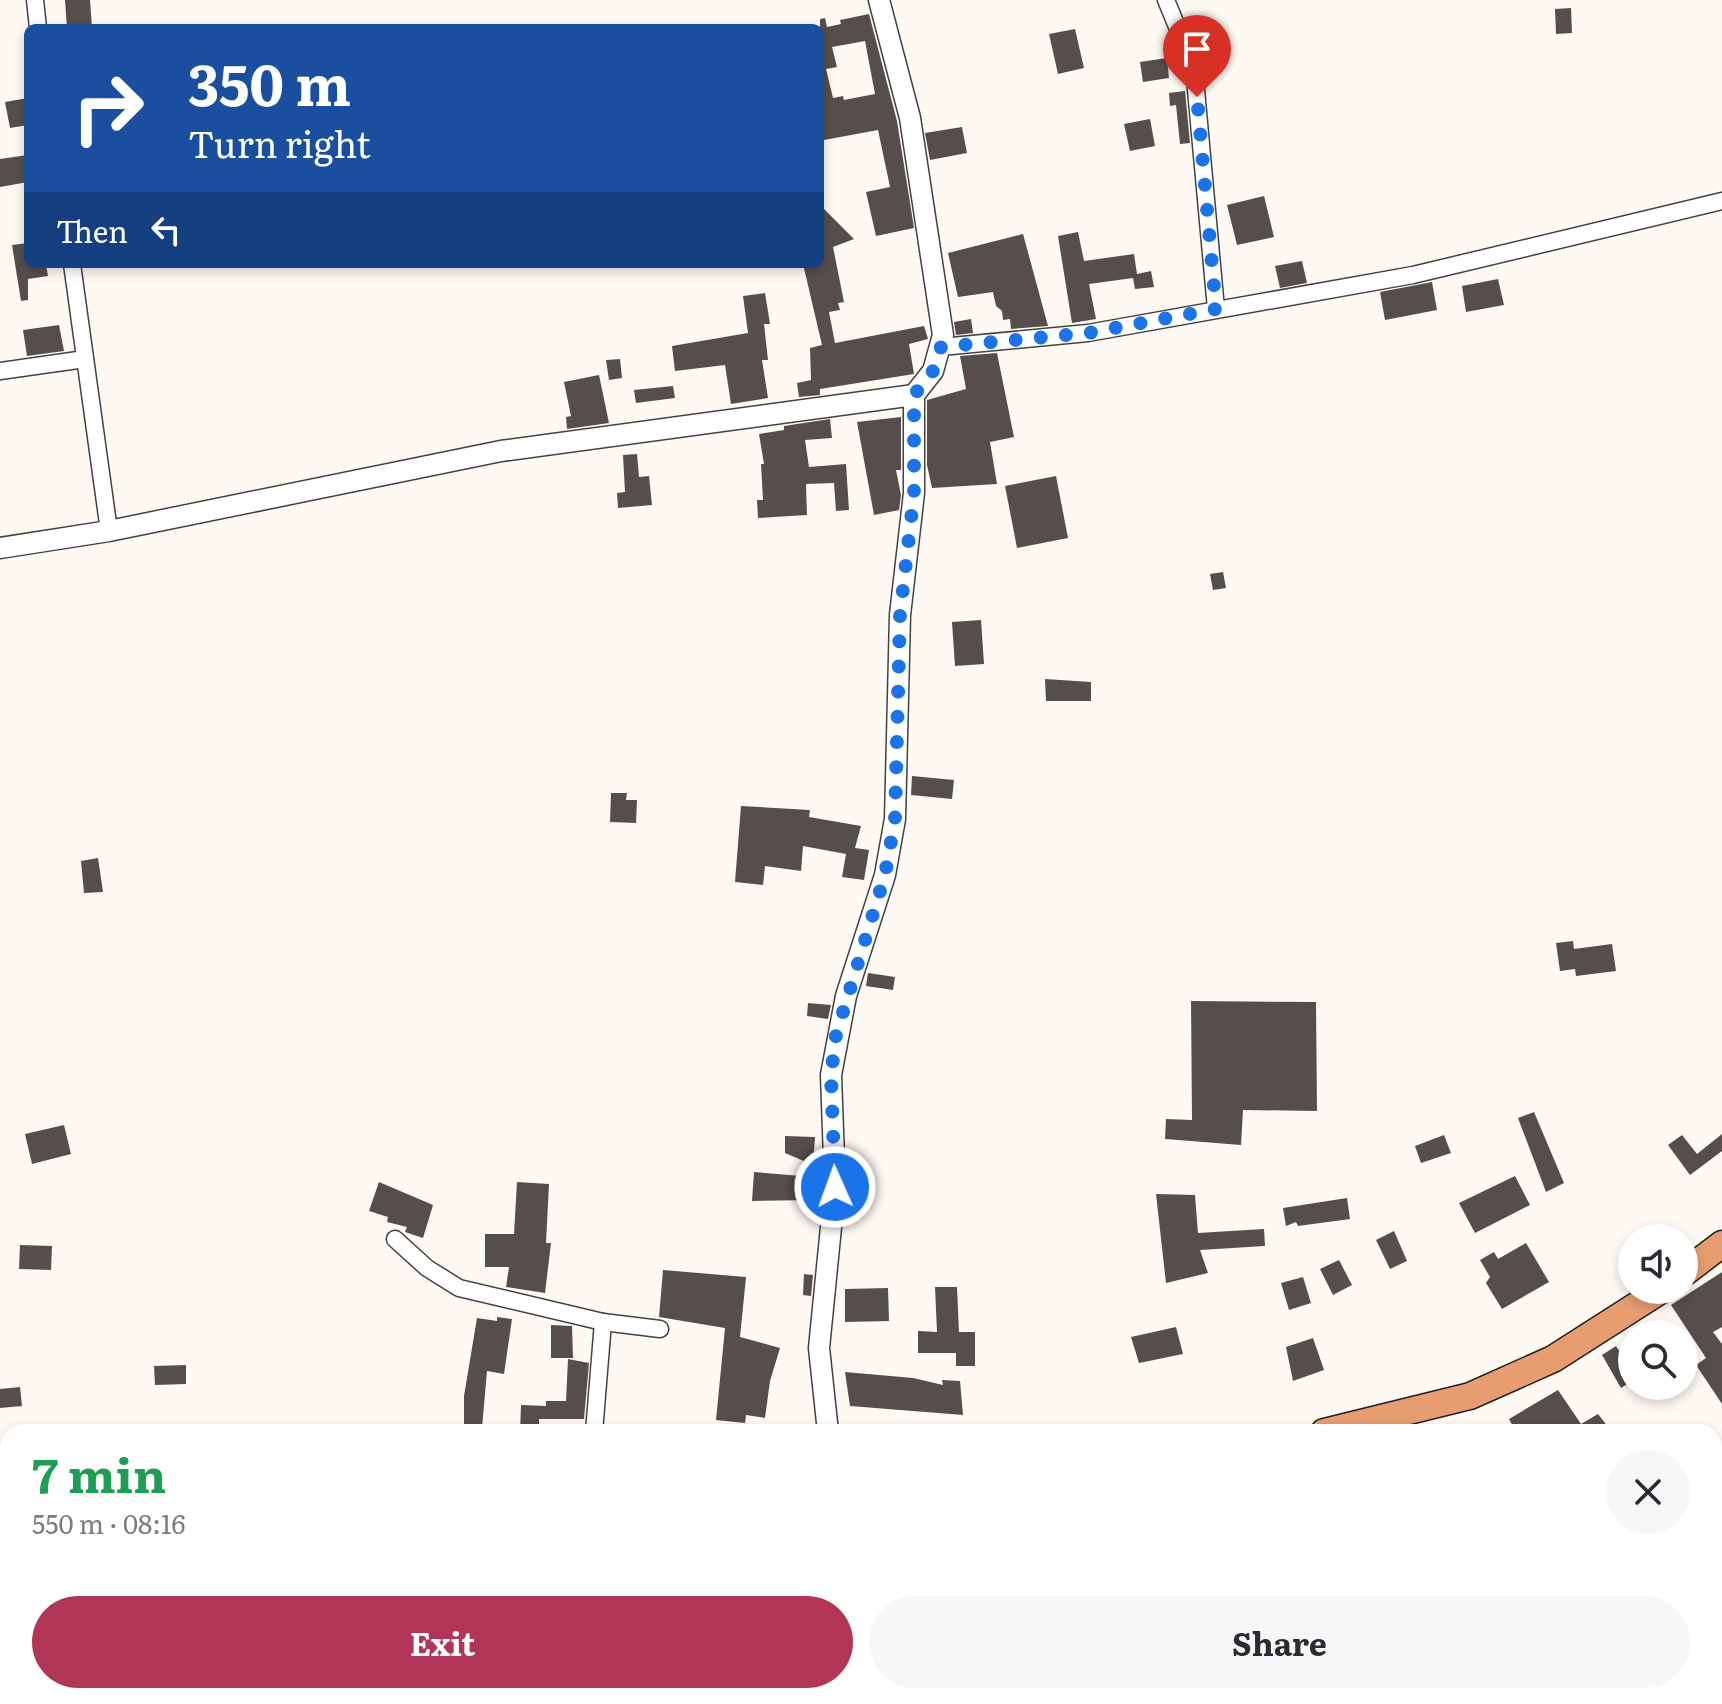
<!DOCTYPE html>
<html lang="en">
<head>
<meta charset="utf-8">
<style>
	:root { --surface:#fff; --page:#f7f7f7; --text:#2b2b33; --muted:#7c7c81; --accent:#b13557 }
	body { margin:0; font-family:Literata,serif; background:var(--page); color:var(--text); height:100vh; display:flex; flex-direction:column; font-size:30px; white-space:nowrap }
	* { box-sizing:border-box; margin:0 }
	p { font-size:26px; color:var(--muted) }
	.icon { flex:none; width:44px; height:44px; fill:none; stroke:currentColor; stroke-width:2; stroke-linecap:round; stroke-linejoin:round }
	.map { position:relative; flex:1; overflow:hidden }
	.details { position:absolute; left:0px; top:1424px; width:1722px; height:280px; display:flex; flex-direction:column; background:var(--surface); border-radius:24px 24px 0 0; box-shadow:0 4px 12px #0003 }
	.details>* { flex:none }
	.banner { position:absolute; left:24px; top:24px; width:800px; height:244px; border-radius:12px; box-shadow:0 4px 12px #0003; background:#1a4fa0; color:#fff; overflow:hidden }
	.tools { position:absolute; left:1618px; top:1224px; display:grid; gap:16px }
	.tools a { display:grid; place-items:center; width:80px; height:80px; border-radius:50%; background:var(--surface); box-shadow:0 4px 12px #0003; font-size:40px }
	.pin { position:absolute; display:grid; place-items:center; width:68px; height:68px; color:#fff; margin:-82px -34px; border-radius:50% 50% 50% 0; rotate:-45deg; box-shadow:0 0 8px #0007 }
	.pin .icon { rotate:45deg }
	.me { position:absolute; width:88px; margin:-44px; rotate:358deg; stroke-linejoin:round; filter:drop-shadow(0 0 6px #0008) }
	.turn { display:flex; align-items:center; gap:28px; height:168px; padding:0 32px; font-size:36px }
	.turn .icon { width:104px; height:104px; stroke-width:2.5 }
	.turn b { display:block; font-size:56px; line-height:68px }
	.then { display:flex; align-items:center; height:76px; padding:0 32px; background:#0003; gap:16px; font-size:30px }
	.round { display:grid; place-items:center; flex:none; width:84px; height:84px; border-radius:42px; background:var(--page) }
	.head { display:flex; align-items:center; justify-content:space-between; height:136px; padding:0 32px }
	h1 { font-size:48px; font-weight:700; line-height:60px; color:#1e9e55 }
	.cta { display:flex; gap:16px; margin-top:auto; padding:16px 32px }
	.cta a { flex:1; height:92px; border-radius:48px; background:var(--accent); color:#fff; font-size:32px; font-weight:700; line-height:92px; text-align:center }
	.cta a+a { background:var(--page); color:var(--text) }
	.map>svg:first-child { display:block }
	.building { fill:#564e4c; fill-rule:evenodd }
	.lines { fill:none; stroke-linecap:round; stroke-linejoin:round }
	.minor-casing { stroke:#424242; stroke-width:19 }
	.tertiary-casing { stroke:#424242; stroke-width:23 }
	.trunk-casing { stroke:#202020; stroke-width:29 }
	.minor { stroke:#fff; stroke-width:16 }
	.tertiary { stroke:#fff; stroke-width:20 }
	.trunk { stroke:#e89d70; stroke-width:26 }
	.route { stroke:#1a73e8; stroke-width:14; stroke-dasharray:0 25.2 }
</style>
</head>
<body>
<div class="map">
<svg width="1722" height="1704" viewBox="0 0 1722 1704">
	<rect width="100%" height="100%" fill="#fef9f2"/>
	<g class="building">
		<path d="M65,0H90L92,28H67Z"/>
		<path d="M1571,8L1572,33L1556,34L1555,9Z"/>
		<path d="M869,14L897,121L914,228L876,236L866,192L890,187L878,130L824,140L820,122V19L825,18L827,27L841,24L840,20ZM865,41L875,94L844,100L843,96L833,98L826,69L837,67L832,47Z"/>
		<path d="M1075,29L1084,68L1058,74L1049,34Z"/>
		<path d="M1167,58L1169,78L1143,82L1140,62Z"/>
		<path d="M1185,91L1190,143L1180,144L1176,105L1170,106L1169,93Z"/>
		<path d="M28,98V125L10,128L5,102Z"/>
		<path d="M1150,119L1155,146L1130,151L1124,124Z"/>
		<path d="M962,127L967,153L930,160L925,133Z"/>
		<path d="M28,155V182L0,187V159Z"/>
		<path d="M1264,196L1274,237L1237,245L1227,205Z"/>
		<path d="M820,205L854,239L833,247L844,302L838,303L840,310L829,312L835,343L924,326L928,339L909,344L914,374L820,389V395L799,397L797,383L811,380L810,348L822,345L803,264H820Z"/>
		<path d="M1078,232L1084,261L1134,254L1137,274L1151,271L1154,287L1135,289L1133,278L1089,284L1096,319L1072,323L1058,236Z"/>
		<path d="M1023,234L1048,326L1011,329L1010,319L1003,320L1002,311L996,306L993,292L958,297L948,253Z"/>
		<path d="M28,243V264H46L48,276L28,279V300L21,301L12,245Z"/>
		<path d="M1302,261L1307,283L1280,288L1275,266Z"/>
		<path d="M1498,279L1504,305L1466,312L1462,286Z"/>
		<path d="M1432,282L1437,310L1385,320L1380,292Z"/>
		<path d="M765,293L770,324H764L768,360H762L768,398L731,404L725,365L675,371L672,346L748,333L743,296Z"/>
		<path d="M971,319L973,333L956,335L954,322Z"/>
		<path d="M59,325L64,351L27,356L23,330Z"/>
		<path d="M997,353L1014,437L990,442L997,484L932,488L927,465V400L966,389L960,356Z"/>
		<path d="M620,359L622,378L609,380L606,360Z"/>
		<path d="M599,375L609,423L567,429L566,417L571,416L564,382Z"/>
		<path d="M673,386L675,398L636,403L634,390Z"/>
		<path d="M901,417V470H896L901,495L899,510L874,515L857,422Z"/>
		<path d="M830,419L832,438L805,440L809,467L846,464L849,510L836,511L834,483L806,484L807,515L758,518L757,500H763L761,464H764L759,434L784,430V426Z"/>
		<path d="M637,454L639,477L649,476L652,505L618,508L617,493L625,492L623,455Z"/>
		<path d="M1056,476L1068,538L1017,548L1005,486Z"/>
		<path d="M1223,572L1226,588L1213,590L1210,574Z"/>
		<path d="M981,620L984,664L955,666L952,622Z"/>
		<path d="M1045,679L1091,682V701H1046Z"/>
		<path d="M912,776L954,780L952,799L911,795Z"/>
		<path d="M611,793H627L626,800H637L636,823L610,822Z"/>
		<path d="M741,806L810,810L809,817L861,826L855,848L869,850L864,880L842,877L846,854L803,846L801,871L765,866L763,885L735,882Z"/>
		<path d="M98,858L103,892L84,893L81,861Z"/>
		<path d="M1573,941L1574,949L1612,944L1616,971L1576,976L1575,969L1560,971L1556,943Z"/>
		<path d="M868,973L895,977L893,990L866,986Z"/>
		<path d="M1191,1001L1316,1002L1317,1111L1243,1110L1241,1145L1165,1139L1166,1119L1192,1120Z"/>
		<path d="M808,1003L831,1005L828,1019L807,1016Z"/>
		<path d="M1534,1112L1564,1183L1546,1192L1518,1118Z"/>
		<path d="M64,1125L71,1154L32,1164L25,1134Z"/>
		<path d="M1722,1134V1151L1690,1175L1668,1145L1682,1135L1697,1154Z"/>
		<path d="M1444,1135L1451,1153L1421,1163L1415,1146Z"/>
		<path d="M785,1136L815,1137L813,1165L785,1153Z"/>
		<path d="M754,1172L813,1177L814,1200L752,1201Z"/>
		<path d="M1515,1176L1530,1205L1475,1233L1459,1203Z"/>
		<path d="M379,1182L433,1205L423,1238L405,1232L407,1227L387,1222L388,1217L369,1211Z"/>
		<path d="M517,1182L549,1184L546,1243H551L545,1293L506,1287L509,1267H485V1234H514Z"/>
		<path d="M1156,1194L1195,1195L1198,1233L1264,1229L1265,1246L1200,1250L1208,1273L1166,1283Z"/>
		<path d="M1347,1198L1350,1219L1298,1226L1296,1222L1286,1226L1283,1208Z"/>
		<path d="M1394,1231L1407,1261L1390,1269L1376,1240Z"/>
		<path d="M1526,1243L1549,1282L1502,1309L1486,1283L1490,1277L1480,1260L1494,1252L1498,1259Z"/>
		<path d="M20,1245L52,1246L51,1270L19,1269Z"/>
		<path d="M1339,1260L1352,1285L1333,1295L1320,1269Z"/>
		<path d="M663,1270L746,1277L740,1337L780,1348L770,1381L765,1418L746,1415L745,1423L716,1420L725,1328L659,1317Z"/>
		<path d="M1722,1272V1327L1713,1332L1722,1344V1404L1696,1365L1706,1358L1671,1305Z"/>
		<path d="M804,1274L813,1275L811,1296L803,1295Z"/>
		<path d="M1303,1277L1311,1303L1289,1310L1281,1283Z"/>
		<path d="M935,1287H957L959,1332H975V1366H956V1353H918V1331L937,1332Z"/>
		<path d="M888,1288L889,1321L845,1322V1289Z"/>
		<path d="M497,1317L512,1319L504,1374L487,1371L482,1428L464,1427V1396L477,1318L497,1321Z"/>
		<path d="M551,1325L572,1326L573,1358H551Z"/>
		<path d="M1176,1327L1183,1354L1139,1363L1131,1337Z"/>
		<path d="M1313,1338L1324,1370L1293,1381L1286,1347Z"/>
		<path d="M1616,1346L1632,1371V1381L1621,1388L1602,1355Z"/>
		<path d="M568,1359L589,1363L584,1419H539V1432H520L521,1405L546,1406V1401H566Z"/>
		<path d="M186,1365V1384L155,1385L154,1366Z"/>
		<path d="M845,1372L913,1378L943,1385L942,1380L960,1381L963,1415L850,1406Z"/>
		<path d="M20,1387L22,1406L0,1408V1389Z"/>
		<path d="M1558,1390L1581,1424L1598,1414L1612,1432H1516L1509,1419Z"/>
	</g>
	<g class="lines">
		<defs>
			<g id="minor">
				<path d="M35,0L38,28"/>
				<path d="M1166,0L1194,68L1216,309"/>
				<path d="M72,264L109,531"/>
				<path d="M941,347L1088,333L1413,275L1722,201"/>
				<path d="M0,371L85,359"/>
				<path d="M395,1239L427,1268L459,1288L603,1322L660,1329"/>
				<path d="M594,1432L603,1322"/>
				<path d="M631,1696L632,1704"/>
				<path d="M1429,1696L1433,1704"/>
			</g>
			<g id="tertiary">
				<path d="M0,548L109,531L501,451L914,395"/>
				<path d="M828,1432L819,1348L835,1187L831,1075L846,996L885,875L895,819L900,615L914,493V395L933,371L943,335L910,118L879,0"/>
				<path d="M864,1696L865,1704"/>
			</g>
			<g id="trunk">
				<path d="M1684,1273L1722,1244"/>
				<path d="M1324,1432L1470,1396L1553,1359L1661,1290"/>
				<path d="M919,1704L928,1696"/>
			</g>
		</defs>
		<use href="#minor" class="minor-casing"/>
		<use href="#tertiary" class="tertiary-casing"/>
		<use href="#trunk" class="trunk-casing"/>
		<use href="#minor" class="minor"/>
		<use href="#tertiary" class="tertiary"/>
		<use href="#trunk" class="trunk"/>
	</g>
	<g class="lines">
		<path class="route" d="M835,1187L831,1075L836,1035L885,875L895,819L900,615L914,493V395L933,371L941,347L1088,333L1216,309L1197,97"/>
	</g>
</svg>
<div class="tools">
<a><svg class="icon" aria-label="sound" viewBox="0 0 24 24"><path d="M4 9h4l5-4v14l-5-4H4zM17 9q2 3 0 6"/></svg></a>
<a><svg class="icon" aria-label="search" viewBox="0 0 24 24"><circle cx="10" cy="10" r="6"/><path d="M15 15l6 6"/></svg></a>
</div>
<div class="pin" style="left:1197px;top:97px;background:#d93025"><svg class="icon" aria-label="arrive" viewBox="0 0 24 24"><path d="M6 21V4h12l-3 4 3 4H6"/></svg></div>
<svg class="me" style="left:835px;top:1187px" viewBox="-20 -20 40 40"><circle r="17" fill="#1a73e8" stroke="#fff" stroke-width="3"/><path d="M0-11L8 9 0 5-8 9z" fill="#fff"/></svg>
<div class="banner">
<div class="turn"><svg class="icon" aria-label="right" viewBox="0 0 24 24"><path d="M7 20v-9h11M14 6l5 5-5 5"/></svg><div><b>350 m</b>Turn right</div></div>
<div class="then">Then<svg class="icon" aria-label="left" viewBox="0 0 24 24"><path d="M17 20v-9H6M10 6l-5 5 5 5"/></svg></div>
</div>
<section class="details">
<div class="head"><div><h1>7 min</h1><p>550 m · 08:16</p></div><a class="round"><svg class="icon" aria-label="close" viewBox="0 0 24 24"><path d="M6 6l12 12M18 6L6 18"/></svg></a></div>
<div class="cta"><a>Exit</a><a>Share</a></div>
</section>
</div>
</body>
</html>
